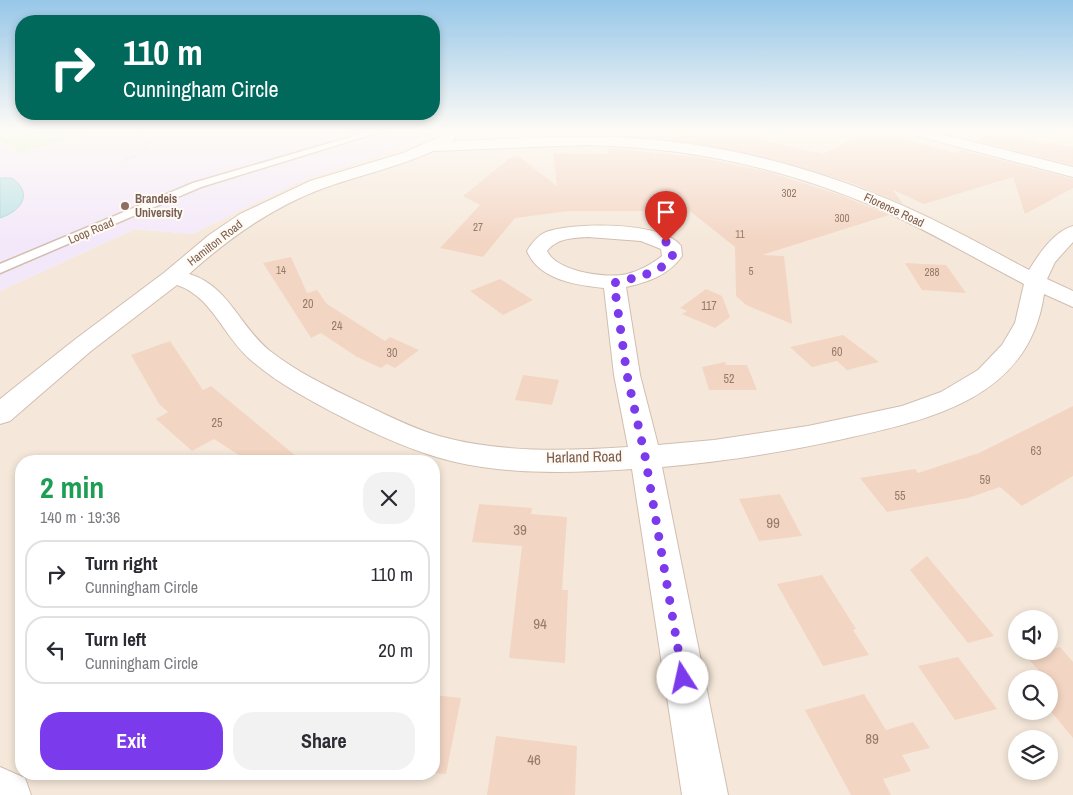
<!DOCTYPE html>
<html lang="en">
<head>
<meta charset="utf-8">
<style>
	:root { --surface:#fff; --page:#f2f2f3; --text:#2b2b33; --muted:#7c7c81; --line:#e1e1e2; --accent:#7c3aed }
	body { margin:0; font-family:"Archivo Narrow",sans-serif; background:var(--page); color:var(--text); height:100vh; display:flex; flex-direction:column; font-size:19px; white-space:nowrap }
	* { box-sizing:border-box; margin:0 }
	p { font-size:16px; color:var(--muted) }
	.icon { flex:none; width:28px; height:28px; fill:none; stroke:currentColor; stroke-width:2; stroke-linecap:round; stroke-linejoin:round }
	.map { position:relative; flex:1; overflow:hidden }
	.side { position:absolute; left:15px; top:455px; width:425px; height:325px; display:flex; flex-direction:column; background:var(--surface); border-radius:20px; box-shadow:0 2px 8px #0003 }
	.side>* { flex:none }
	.hud { position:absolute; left:15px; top:15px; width:425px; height:105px; border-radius:20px; box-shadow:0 2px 8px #0003; background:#00695c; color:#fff; overflow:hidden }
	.controls { position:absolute; left:1008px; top:610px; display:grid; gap:10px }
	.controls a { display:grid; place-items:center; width:50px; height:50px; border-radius:50%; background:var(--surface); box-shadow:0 2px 8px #0003; font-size:25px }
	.pin { position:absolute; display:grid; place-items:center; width:42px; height:42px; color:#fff; margin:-51px -21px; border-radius:50% 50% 50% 0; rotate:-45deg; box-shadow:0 0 5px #0007 }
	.pin .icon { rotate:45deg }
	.me { position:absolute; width:55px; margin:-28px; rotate:350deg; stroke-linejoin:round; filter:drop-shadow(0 0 4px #0008) }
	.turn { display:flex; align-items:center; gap:18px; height:105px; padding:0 25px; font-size:22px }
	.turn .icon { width:65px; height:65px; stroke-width:2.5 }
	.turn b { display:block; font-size:35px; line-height:42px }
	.round { display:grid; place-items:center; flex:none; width:52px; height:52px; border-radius:20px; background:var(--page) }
	.headline { display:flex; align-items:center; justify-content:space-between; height:85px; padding:0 25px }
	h1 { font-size:30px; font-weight:800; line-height:38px; color:#1e9e55 }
	.action { display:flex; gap:10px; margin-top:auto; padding:10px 25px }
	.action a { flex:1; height:58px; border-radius:20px; background:var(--accent); color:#fff; font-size:20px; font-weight:800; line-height:58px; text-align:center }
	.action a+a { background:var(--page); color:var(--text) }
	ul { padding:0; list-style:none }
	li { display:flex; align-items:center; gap:15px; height:68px; margin:0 10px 8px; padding:0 15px; border:2px solid var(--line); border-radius:20px }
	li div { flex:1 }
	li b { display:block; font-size:19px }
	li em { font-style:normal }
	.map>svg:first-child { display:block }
	.residential { fill:#f5e8da; fill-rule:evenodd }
	.education { fill:#f3e8fa }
	.green { fill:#d8ecc9 }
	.water { fill:#bfe3e8; stroke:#a5d3da }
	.building { fill:#f3d5c3 }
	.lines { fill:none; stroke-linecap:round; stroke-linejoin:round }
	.lane-casing { stroke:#d1beb0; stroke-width:3 }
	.street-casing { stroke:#d1beb0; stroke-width:2 }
	.path { stroke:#d9b8a5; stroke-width:2; stroke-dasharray:0.5 2.5; stroke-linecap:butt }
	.lane { fill:#fff; fill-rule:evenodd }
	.street { fill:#fff; fill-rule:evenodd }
	.route { stroke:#7c3aed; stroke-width:9; stroke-dasharray:0 16.2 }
	.education-dot { fill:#8d6e63; stroke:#fffaf3; stroke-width:2 }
	.labels { text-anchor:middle; stroke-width:4; stroke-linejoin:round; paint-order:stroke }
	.far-number-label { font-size:11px; fill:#987a6a }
	.far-education-label { font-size:12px; font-weight:bold; fill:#785e54; stroke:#fffaf3; text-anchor:start }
	.far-street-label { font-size:12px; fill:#7a5c4d; stroke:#fffaf3 }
	.number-label { font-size:12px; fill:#987a6a }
	.street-label { font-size:15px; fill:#7a5c4d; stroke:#fffaf3 }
	.near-number-label { font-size:15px; fill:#987a6a }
</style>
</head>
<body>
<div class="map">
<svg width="1073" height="795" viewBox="0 0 1073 795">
	<rect width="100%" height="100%" fill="#fdf6ec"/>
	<path class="residential" d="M442,130H1047L1073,135V795H0V291L135,229L192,234L296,183L422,140ZM21,461H434V774H21ZM1016,619H1049V651H1016ZM1016,679H1049V711H1016ZM1016,739H1049V771H1016Z"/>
	<path class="education" d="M0,130H442L422,140L296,183L192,234L135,229L0,291Z"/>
	<path class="green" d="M0,130H104L21,152L0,141Z"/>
	<path class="water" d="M0,178H12C34,194 21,211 0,218Z"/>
	<g class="building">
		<path d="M613,130H693L746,136L823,154L871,130L956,153L961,150L1073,179V188L1025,214L1013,177L924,204L893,190L903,204L855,184L787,163L682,141L612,135Z"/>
		<path d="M994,131L1045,144L1047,142L1073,147V165L977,141Z"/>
		<path d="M609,148L697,157L769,172L840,195L889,215L762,255L784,256L792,324L746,305L736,296L735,247L690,211L684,219L645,211H568L515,218L483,257L440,248L480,205L463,196L510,158L518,156L557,186L553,153L608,154Z"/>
		<path d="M291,257L307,293L317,290L327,304L385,341L390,337L419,350L395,368L387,364L381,368L357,357L321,333L311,338L263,263Z"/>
		<path d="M905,263L946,265L966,293L922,290Z"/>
		<path d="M500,279L533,300L503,315L470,291Z"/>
		<path d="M706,289L722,296L730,317L715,328L682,314L687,311L680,308Z"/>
		<path d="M843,335L879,362L847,370L837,361L812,367L790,347Z"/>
		<path d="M170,341L203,390L211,386L302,461H248L214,439L192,451L156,419L168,412L159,404L131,355Z"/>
		<path d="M725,362L726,365H747L757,390H709L702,367Z"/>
		<path d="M523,375L559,380L552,405L515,400Z"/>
		<path d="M1073,406V476L1022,506L1000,487L968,498L887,512L860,478L915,469L918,473L979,453Z"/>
		<path d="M780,494L802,536L759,541L739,499Z"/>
		<path d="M479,504L532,508L531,514L567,517L562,590H568L565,663L509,658L522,546L472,542Z"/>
		<path d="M927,556L994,636L968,643L910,570Z"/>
		<path d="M822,575L856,629L853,630L869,655L823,666L777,584Z"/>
		<path d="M1060,647L1073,662V738L1049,709V679H1046L1026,656Z"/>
		<path d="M958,657L997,709L955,720L918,666Z"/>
		<path d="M864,694L886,730L913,722L930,748L902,755L911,771L883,779L891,795H851L805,710Z"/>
		<path d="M434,695L461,698L446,774L434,773Z"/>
		<path d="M496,736L577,746L575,795H487Z"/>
	</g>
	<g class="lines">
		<defs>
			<path id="lane" d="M374,130H386L201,187L0,273V264L193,183Z"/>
			<g id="street">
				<path d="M904,130H926L1073,167V177L906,133Z"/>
				<path d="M449,133L456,137L452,141C505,140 558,135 611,137C706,140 800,163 887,199C936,219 982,245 1029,270C1039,254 1054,231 1073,226V242L1055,262L1047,279L1073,291V307L1044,294C1029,402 923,421 834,441C778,453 720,462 662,467L728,795H682L632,469C573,473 509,475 451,461C412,451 377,435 342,417C311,401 279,384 252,361C224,338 212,296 177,285L91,351L10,421L0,424V399L73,341L165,272L209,235L240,214L310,181L403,153ZM586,145C686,147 783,167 875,207C926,229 974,258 1024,284L1015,323L1002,345L978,370L941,392L902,406L808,426L714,440L658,445L640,375L626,287C648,282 669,275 682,256L681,246C664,221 572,222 546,232C537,236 532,243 527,251C539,280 576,285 604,288L614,375L628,447C567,451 499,453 439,436C411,428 385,414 359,402C328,387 297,372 270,351C239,326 228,285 189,274C229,238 272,207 324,188C360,175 398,167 433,151ZM588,237L641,241L661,249L662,256C652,264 639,271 627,274C607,279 557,272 547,251C557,238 573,238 588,237Z"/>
				<path d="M0,767L25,778L31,795H0Z"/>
			</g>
		</defs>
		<use href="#lane" class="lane-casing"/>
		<use href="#street" class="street-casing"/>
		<path class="path" d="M124,160C135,156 145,154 147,142L139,130"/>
		<use href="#lane" class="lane"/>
		<use href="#street" class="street"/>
	</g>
	<linearGradient id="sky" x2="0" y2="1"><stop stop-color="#97c7e8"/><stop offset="0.54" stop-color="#fefbf6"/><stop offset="1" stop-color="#fefbf6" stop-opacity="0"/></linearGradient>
	<rect width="1073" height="241" fill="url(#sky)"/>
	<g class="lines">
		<path class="route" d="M666,242L671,246L673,254C666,273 632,278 614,283L627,375L645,456L683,678"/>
	</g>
	<circle class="education-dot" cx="125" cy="206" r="5"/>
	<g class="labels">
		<g class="far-number-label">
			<text x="789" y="197">302</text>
			<text x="842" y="222">300</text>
			<text x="478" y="231">27</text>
			<text x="740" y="238">11</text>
			<text x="281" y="274">14</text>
			<text x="751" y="275">5</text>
			<text x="932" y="276">288</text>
		</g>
		<g class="far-education-label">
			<text x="135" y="203">Brandeis<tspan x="135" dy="14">University</tspan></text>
		</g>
		<g class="far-street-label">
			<text transform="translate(894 210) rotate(25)" y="4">Florence Road</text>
			<text transform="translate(91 231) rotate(-23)" y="4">Loop Road</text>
			<text transform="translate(215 243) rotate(-38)" y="4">Hamilton Road</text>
		</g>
		<g class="number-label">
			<text x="308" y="308">20</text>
			<text x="709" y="310">117</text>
			<text x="337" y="330">24</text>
			<text x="837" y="356">60</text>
			<text x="392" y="357">30</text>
			<text x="729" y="383">52</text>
			<text x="217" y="427">25</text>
			<text x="1036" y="455">63</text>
			<text x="985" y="484">59</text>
			<text x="900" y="500">55</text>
		</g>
		<g class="street-label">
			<text transform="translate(584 457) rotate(-1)" y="5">Harland Road</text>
		</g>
		<g class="near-number-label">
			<text x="773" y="528">99</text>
			<text x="520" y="535">39</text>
			<text x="540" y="629">94</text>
			<text x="872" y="744">89</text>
			<text x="534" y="765">46</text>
		</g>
	</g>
</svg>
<div class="controls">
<a><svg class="icon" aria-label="sound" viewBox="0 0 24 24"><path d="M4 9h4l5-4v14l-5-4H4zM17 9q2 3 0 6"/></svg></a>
<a><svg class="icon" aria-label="search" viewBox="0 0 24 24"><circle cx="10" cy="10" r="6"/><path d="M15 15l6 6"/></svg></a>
<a><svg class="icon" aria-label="layers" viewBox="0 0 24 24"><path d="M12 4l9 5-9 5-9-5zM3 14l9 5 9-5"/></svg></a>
</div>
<div class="pin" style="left:666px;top:242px;background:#d93025"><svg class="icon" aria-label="arrive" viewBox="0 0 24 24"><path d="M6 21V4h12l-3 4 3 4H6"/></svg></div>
<svg class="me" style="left:683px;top:678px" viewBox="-20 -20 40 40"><circle r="19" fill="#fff"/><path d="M0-13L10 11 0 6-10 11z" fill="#7c3aed"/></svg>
<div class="hud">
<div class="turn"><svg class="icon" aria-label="right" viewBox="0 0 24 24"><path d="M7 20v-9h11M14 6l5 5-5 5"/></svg><div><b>110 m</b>Cunningham Circle</div></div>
</div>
<section class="side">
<div class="headline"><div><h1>2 min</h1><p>140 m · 19:36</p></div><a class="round"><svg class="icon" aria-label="close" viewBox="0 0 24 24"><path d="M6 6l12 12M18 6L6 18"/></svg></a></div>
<ul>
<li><svg class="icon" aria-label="right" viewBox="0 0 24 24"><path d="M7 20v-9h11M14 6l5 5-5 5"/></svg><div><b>Turn right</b><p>Cunningham Circle</p></div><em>110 m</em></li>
<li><svg class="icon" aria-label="left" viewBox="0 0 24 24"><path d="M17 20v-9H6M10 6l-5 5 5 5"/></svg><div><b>Turn left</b><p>Cunningham Circle</p></div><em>20 m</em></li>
</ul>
<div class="action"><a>Exit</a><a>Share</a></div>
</section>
</div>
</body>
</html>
